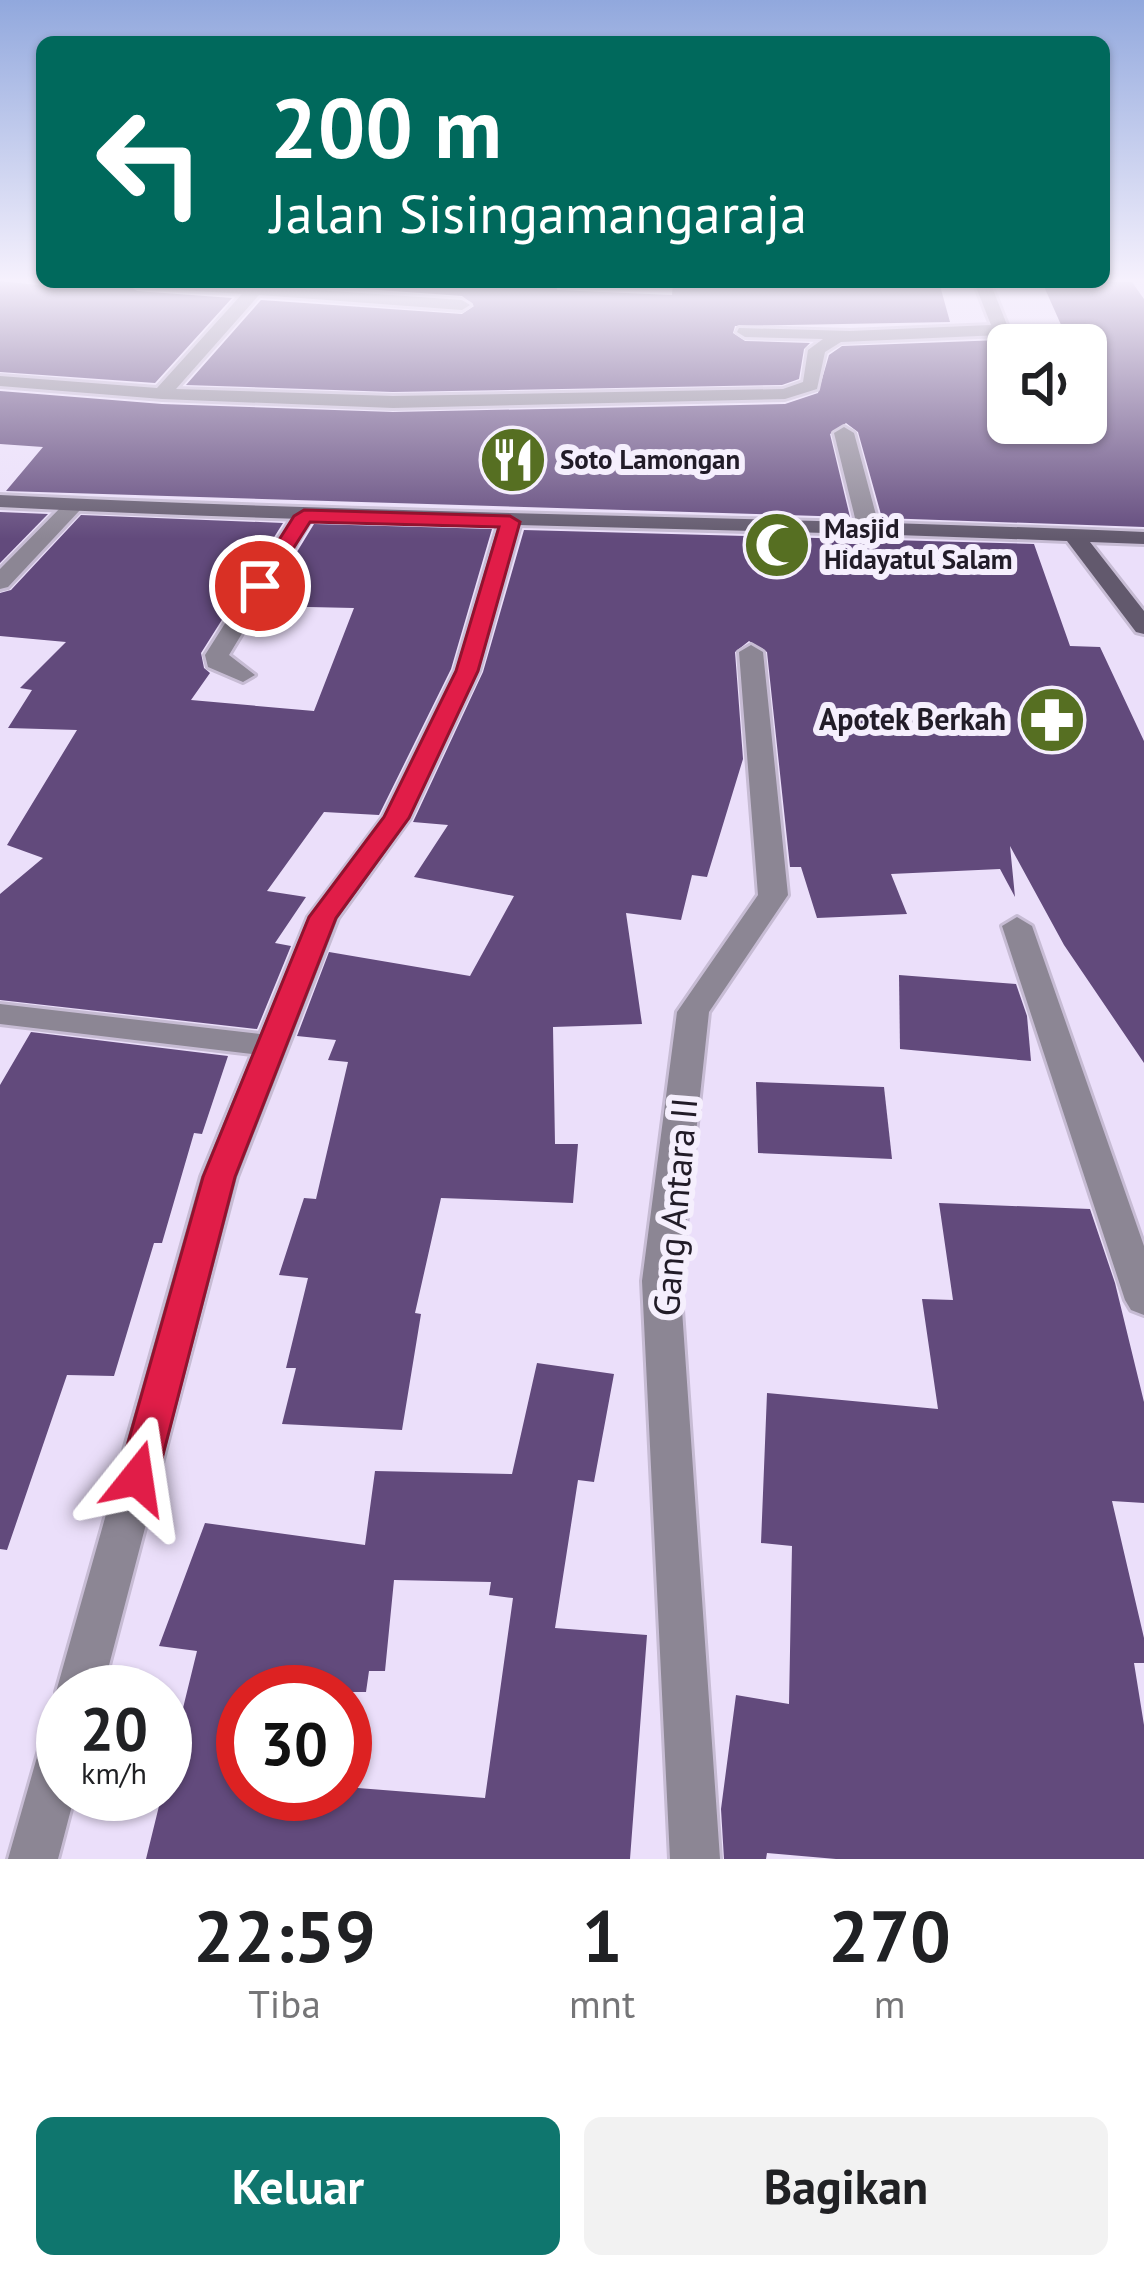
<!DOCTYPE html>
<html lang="id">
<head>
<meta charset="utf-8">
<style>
	:root { --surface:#fff; --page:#f2f2f2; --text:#202124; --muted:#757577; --accent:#0f766e }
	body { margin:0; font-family:"PT Sans",sans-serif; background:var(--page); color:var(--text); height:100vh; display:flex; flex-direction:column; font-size:45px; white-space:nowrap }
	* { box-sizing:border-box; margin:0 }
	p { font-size:39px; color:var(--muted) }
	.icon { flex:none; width:66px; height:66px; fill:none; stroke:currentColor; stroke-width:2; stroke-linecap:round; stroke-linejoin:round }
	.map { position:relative; height:1859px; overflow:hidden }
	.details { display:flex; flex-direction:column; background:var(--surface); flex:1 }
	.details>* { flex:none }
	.banner { position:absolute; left:36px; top:36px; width:1074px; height:252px; border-radius:18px; box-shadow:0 3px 9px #0004; background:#00695c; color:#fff; overflow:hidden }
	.fabs { position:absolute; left:987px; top:324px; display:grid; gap:24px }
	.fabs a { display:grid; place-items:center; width:120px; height:120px; border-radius:18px; background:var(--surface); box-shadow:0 3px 9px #0004; font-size:60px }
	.speed { position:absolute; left:36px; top:1665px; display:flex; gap:24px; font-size:60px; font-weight:700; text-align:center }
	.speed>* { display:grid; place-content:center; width:156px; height:156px; border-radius:50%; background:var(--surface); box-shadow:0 3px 9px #0004; line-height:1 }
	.speed small { font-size:30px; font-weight:400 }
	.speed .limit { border:18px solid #d22; background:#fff; color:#111 }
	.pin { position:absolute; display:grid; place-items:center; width:102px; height:102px; color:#fff; margin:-51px; border:6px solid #fff; border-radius:50%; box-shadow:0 3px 12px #0007 }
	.me { position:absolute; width:132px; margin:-66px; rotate:15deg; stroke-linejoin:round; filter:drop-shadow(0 0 9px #0008) }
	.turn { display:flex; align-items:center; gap:42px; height:252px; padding:0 36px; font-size:54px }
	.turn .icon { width:156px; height:156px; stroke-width:2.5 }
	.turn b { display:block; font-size:84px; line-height:102px }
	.eta { display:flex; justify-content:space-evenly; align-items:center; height:204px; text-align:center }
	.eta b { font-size:72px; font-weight:800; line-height:84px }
	.cta { display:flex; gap:24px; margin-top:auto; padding:24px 36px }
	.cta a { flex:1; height:138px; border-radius:18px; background:var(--accent); color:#fff; font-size:48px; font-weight:800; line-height:138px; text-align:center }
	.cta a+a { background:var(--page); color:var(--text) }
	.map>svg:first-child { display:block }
	.building { fill:#624a7c; fill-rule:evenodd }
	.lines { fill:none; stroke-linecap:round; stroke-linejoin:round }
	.street-casing { stroke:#c7bcd4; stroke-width:6 }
	.secondary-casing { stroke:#c7bcd4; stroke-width:6 }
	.street { fill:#8c8694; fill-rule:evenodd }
	.secondary { fill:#62596d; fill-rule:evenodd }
	.route { fill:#e11d48; stroke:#92132f; stroke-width:3 }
	.labels { text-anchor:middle; stroke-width:12; stroke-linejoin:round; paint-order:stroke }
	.far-poi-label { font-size:27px; font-weight:bold; fill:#221c28; stroke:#f5effd; text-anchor:start }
	.poi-label { font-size:30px; font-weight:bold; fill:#221c28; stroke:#f5effd; text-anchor:end }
	.near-street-label { font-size:36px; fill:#221c28; stroke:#f5effd }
</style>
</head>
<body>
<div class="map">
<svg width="1144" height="1859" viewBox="0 0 1144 1859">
	<rect width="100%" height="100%" fill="#ebdffa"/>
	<g class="building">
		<path d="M0,281L57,287V282H125L137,291L232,298L155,383L0,372Z"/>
		<path d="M269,282H556L557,290L672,295L673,282H939L950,322L735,326L733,333L745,341L810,343L804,349L799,379L782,385L393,392L186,385L261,300L462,314L474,306L462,296Z"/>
		<path d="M1042,282H1132L1144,299V527L882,518L858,432L846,423L830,434L850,517L6,491L43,447L0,444V391L162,404L393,412L785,404L818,393L829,355L842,346L1001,340L1010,335L1066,336ZM1008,345H1086V423H1008Z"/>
		<path d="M0,512L48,514L0,563Z"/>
		<path d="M81,515L283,523L201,653L204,668L210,673L191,700L314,711L354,608L264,606L314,524L492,529L451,669L379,815L324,812L267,891L306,897L275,943L291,946L257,1029L0,1000V894L43,858L7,845L77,730L8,728L32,690L20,688L66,642L0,636V593L11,590Z"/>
		<path d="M524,530L1034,544L1070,646L1100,647L1144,741V1063L1064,945L1010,846L1015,897L1000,869L891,874L907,914L817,918L801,867H790L767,652L749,641L735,652L743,759L707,877L692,875L681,920L626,913L642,1024L553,1027L555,1144H578L573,1203L441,1198L415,1313L421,1314L402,1430L282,1424L296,1368H286L308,1278L279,1275L304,1198L316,1199L348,1062L328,1060L336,1040L297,1036L329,952L470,976L514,896L414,877L448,825L413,822L483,672Z"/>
		<path d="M899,975L1016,984L1027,1016L1031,1061L900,1049Z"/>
		<path d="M31,1032L228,1056L202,1134L194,1133L162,1243H154L114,1376L67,1375L7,1550L0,1549V1085Z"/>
		<path d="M756,1082L884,1087L892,1159L758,1153Z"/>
		<path d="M939,1203L1090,1209L1115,1283L1144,1402V1503L1112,1501L1144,1638V1663H1134L1144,1725V1859H836L767,1853L766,1859H724L721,1809L736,1695L789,1704L792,1546L761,1543L767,1393L938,1409L922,1299L953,1300Z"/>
		<path d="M537,1363L614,1374L594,1482L578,1480L555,1628L647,1635L630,1859H146L197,1651L159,1646L205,1523L365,1545L375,1471L512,1474ZM394,1580L491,1582L489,1595L513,1598L485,1798L345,1787V1794H243V1692H366L369,1671H385Z"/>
	</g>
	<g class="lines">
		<defs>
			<g id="street">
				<path d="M129,282H204L462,300L470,305L462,310L259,295L176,389L393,396L783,389L803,382L808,350L823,339L745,337L737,332L739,328L850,331L991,325L974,282H990L1009,330L1001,335L841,342L825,352L817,389L785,399L393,408L162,399L0,386V376L157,388L242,294L137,287Z"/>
				<path d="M844,427L854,433L879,526L875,530L868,532L857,526L834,433Z"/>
				<path d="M74,499L81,501V509L8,587L0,589V569L67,501Z"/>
				<path d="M303,510L313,516L229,655L255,675L243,682L208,667L205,655L293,516Z"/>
				<path d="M510,516L521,522L479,671L410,818L338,918L237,1177L102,1692H63V1708L56,1692L201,1177L252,1054L0,1024V1004L260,1034L308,917L383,817L455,671L499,522Z"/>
				<path d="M751,645L763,652L788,895L709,1012L680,1281L720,1859H670L642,1281L677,1012L758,895L739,652Z"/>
				<path d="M1017,917L1032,926L1144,1246V1315L1131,1310L1125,1300L1002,926Z"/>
				<path d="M63,1727V1794H75L58,1859H8L39,1750L46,1734Z"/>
			</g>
			<path id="secondary" d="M0,495C381,514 764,516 1144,532V544L1090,542L1144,611V634L1136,632L1067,541C712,527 356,525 0,507Z"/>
		</defs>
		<use href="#street" class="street-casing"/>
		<use href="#secondary" class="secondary-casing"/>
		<use href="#street" class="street"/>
		<use href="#secondary" class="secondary"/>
	</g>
	<linearGradient id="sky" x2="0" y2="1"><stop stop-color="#91a8dd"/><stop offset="0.52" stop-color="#f6f1fd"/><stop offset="1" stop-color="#f6f1fd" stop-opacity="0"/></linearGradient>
	<rect width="1144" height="539" fill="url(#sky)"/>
	<path class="route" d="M304,510L510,516L520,522L478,671L409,818L336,918L235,1177L157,1478L151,1489L137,1494L124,1489L118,1478L203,1177L309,917L384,817L456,671L499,527L310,522L267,590H253L250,586L294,516Z"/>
	<defs>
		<symbol id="restaurant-disc" viewBox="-11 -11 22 22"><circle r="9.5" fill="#566f22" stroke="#f5effd"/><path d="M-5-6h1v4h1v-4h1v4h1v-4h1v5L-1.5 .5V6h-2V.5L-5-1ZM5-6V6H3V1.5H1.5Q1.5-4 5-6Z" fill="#fff"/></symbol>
		<symbol id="mosque-disc" viewBox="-11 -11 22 22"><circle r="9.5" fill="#566f22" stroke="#f5effd"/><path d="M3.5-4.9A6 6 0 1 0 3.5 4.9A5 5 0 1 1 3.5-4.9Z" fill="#fff"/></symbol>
		<symbol id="pharmacy-disc" viewBox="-11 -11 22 22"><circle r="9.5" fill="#566f22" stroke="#f5effd"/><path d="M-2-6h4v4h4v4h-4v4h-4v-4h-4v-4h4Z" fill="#fff"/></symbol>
	</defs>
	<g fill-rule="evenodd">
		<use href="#restaurant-disc" x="475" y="422" width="76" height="76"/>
		<use href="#mosque-disc" x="739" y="507" width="76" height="76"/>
		<use href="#pharmacy-disc" x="1014" y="682" width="76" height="76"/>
	</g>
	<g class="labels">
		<g class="far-poi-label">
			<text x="560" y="469">Soto Lamongan</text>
			<text x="824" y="538">Masjid<tspan x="824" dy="31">Hidayatul Salam</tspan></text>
		</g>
		<g class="poi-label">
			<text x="1006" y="730">Apotek Berkah</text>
		</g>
		<g class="near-street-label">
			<text transform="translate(675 1207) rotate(-85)" y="13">Gang Antara II</text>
		</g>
	</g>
</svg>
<div class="fabs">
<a><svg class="icon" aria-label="sound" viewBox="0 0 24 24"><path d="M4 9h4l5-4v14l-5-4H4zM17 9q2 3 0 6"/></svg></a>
</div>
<div class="speed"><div>20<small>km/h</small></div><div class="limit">30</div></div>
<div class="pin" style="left:260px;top:586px;background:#d93025"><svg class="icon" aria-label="arrive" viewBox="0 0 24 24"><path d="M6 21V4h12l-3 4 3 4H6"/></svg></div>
<svg class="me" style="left:137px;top:1478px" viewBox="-20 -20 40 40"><path d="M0-17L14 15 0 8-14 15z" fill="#e11d48" stroke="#fff" stroke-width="4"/></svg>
<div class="banner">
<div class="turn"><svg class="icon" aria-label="left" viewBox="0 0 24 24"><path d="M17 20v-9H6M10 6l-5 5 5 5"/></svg><div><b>200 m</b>Jalan Sisingamangaraja</div></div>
</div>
</div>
<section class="details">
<div class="eta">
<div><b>22:59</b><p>Tiba</p></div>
<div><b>1</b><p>mnt</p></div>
<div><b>270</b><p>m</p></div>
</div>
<div class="cta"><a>Keluar</a><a>Bagikan</a></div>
</section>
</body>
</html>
